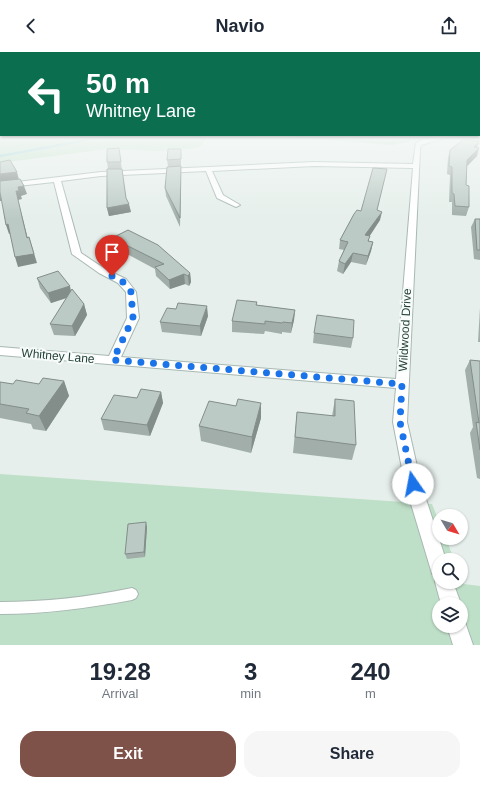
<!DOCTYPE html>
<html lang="en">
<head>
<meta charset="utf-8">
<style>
	:root { --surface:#fff; --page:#f6f6f7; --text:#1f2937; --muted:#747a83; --accent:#7f5249 }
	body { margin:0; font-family:Arial,sans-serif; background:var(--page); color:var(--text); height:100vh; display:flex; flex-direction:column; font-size:15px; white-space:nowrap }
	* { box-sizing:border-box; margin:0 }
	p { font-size:13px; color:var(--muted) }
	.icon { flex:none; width:22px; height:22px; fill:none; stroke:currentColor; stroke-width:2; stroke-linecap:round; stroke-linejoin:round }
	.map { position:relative; height:593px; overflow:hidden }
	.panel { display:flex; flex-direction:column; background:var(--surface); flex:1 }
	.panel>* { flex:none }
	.guide { position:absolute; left:0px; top:0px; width:480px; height:84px; box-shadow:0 1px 3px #0004; background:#0b6e4f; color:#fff; overflow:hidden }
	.needle { width:26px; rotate:128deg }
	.buttons { position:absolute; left:432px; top:457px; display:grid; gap:8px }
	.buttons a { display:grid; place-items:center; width:36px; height:36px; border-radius:50%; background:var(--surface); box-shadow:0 1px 3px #0004; font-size:20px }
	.pin { position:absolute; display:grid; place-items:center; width:34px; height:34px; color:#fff; margin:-41px -17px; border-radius:50% 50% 50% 0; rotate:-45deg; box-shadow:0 0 4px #0007 }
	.pin .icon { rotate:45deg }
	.me { position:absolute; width:44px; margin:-22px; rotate:348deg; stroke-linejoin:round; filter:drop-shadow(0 0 3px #0008) }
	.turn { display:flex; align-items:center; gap:14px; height:84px; padding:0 20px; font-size:18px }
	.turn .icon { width:52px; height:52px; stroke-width:2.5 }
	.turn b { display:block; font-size:28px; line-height:34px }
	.eta { display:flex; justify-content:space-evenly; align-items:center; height:68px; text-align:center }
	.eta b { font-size:24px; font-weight:700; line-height:28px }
	.primary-button { display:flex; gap:8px; margin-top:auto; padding:8px 20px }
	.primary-button a { flex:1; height:46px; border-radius:16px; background:var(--accent); color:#fff; font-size:16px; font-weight:700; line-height:46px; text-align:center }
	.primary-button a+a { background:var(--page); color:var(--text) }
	header { display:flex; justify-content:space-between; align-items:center; height:52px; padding:0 20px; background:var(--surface); font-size:18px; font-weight:700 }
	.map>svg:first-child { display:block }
	.green { fill:#bfe0c8; fill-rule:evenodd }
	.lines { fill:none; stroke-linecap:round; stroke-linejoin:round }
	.stream { stroke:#8ec9d4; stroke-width:2.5 }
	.service-casing { stroke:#a8b8b2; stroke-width:2 }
	.minor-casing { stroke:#a8b8b2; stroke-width:2 }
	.path { stroke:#86b3a5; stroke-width:1.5; stroke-dasharray:1 1.5; stroke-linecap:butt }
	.service { fill:#fff; fill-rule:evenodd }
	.minor { fill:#fff; fill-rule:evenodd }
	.wall { fill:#a1aea9 }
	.shaded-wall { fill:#838d89 }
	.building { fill:#bbcac4; stroke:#838d89 }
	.route { stroke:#1a73e8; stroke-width:7; stroke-dasharray:0 12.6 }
	.labels { text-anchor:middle; stroke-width:4; stroke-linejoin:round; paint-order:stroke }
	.street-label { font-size:12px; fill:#24423a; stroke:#f7fbf9 }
</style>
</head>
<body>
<header><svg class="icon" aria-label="back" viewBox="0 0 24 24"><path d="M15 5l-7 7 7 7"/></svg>Navio<svg class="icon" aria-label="share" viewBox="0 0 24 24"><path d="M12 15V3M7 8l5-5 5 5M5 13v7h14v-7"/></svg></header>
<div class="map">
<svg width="480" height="593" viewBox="0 0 480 593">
	<rect width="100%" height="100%" fill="#e6efeb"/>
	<g class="green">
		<path d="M0,84H208L203,92L197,96L188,97L157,99L107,97L0,111Z"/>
		<path d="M270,84H480V93L473,88L465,85L455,86L439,84L392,93Z"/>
		<path d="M0,422L432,452L439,469V486H446L454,508H439V530H461V526L464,532L480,534V593H0ZM439,552H461V574H439Z"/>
	</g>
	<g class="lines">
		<path class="stream" d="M0,104L108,84"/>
		<defs>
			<path id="service" d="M132,536L136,538L138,542L136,546L132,548C88,556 45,562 0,562V550C45,550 88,545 132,536Z"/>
			<g id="minor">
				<path d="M439,84H452L421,93L420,98L407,370L421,432L446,508H439V530H453L461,552H441L435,530L437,523L432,522L430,515L405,432L393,370L396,336L0,303V295L109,304L127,266L126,240L118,231L99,221L72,202L54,130L0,136V132L101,120L314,110L413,112L416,91L422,88ZM314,114L413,116L396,327L121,305L139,266L136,240L126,227L105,217L81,201L61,129L101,124L206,119L217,146L236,155L240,153L223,143L212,119Z"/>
				<path d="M461,566L464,567L473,593H453L447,574H461Z"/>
			</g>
		</defs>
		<use href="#service" class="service-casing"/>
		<use href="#minor" class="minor-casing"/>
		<g class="path">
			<path d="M293,84L391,91L410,89"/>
			<path d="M472,84L480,89"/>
		</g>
		<use href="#service" class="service"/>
		<use href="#minor" class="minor"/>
	</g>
	<g class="wall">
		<path d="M119,96L126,147L131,160L109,164L107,156L108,117L107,110Z"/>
		<path d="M477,96V104L467,114L466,133L469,155L466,164L452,163V150H449L450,123L447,122L448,105L450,98Z"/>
		<path d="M181,97V122L180,175L166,144L165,136L168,114L167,108Z"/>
		<path d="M361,159H377L380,168L369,184V189L373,190L371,199L366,213L351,210L343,222L337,219L339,209L344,198L339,197L340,188Z"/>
		<path d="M475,167H480V208L474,207L471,175Z"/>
		<path d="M112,186L190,221L191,230L189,234L185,232L170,237L156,224L155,217L114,195Z"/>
		<path d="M37,226L71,239L84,252L87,263L75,284L54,283L50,272L67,246L51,251L40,236Z"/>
		<path d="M257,250V253L295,258L294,268L291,281L282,280V282L265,279L264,282L232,280V269Z"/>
		<path d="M480,256V290H478Z"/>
		<path d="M208,264L201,284L162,280L160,270Z"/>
		<path d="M314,281L353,286L351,296L313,291Z"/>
		<path d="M470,308L480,309V427L477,426L470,381L473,375L465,318Z"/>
		<path d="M64,329L69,344L46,379L33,377L31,372L0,366V330L13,332H39Z"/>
		<path d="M161,340L163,351L150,384L104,378L101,367Z"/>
		<path d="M335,347L356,393L352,408L293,401L297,360L332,364Z"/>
		<path d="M261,366L251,401L201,389L199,374Z"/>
		<path d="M147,475L145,505L127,507L125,502Z"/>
	</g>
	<g class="shaded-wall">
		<path d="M479,90L476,97L474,95Z"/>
		<path d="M479,96L477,104L465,116L467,108Z"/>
		<path d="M17,120L19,128L0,130V122Z"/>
		<path d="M24,134L27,142L21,144L22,147L18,148L30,195L27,186L16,139L18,135Z"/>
		<path d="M0,140L3,149H0Z"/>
		<path d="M129,152L131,160L109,164L107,156Z"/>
		<path d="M382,160L380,168L364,193L365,183Z"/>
		<path d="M8,172L12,181L9,182L6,173Z"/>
		<path d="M29,185L37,211L18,215L15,205Z"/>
		<path d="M373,190L371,199L366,213L368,204Z"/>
		<path d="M353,201L351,210L343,222L345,212Z"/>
		<path d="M190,221L191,230L189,234L188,224Z"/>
		<path d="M184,222L185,232L170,237L169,228Z"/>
		<path d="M70,234L72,244L51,251L48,241Z"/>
		<path d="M84,252L87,263L75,284L72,274Z"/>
		<path d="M207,254L208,264L201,284L200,274Z"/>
		<path d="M295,258L294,268L291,281L292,271Z"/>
		<path d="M64,329L69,344L46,379L39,364Z"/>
		<path d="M161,340L163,351L150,384L147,373Z"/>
		<path d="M261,351V366L251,401L252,385Z"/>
		<path d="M146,470L147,475L145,505L144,500Z"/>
	</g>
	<g class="building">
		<path d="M464,87L479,90L474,95L479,96L467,108L466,133L469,134V155L455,154L454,142L452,141V115L449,114L450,98Z"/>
		<path d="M119,96L121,110H107V97Z"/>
		<path d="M168,97H181V107L167,108Z"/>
		<path d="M10,108L17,120L0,122V110Z"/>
		<path d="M181,114L180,166L165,136L167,115Z"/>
		<path d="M373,116L387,117L377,158L382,160L365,183L370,184L368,189L373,190L368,204L353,201L345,212L339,209L348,190L340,188L354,162L357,158L361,159Z"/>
		<path d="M107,117H122L126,146L129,152L107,156Z"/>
		<path d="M20,127L24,134L18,135L19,139H16L27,186L29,185L34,202L15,205L8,172L6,173L0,140V129Z"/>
		<path d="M475,167H480V198H477Z"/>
		<path d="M128,178L158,193L190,221L188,224L184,222L169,228L155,215L164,212L112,186Z"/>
		<path d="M58,219L70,234L48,241L37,226Z"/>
		<path d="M72,237L84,252L72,274L50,272Z"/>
		<path d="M237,248L257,250L256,253L295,258L292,271L283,270L282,271L265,269V272L232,269Z"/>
		<path d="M178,251L207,254L200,274L160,270L167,256L176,257Z"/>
		<path d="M317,263L354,268L353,286L314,281Z"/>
		<path d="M470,308L480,309V398L476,370L479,371Z"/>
		<path d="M43,326L64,329L39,364L26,361L29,357L0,352V330L13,332L16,328L39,332Z"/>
		<path d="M141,337L161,340L147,373L101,367L114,343L137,346Z"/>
		<path d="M238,347L261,351L252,385L199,374L209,349L236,354Z"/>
		<path d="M335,347L354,349L356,393L295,385L297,360L335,364Z"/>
		<path d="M146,470L144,500L125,502L128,472Z"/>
	</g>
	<linearGradient id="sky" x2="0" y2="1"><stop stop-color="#84bce0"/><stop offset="0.5" stop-color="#f4f8f6"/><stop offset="1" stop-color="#f4f8f6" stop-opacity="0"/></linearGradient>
	<rect width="480" height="167" fill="url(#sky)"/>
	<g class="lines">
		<path class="route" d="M112,224L122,229L131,240L133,266L113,308L402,332L400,370L413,432"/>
	</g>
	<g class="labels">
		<g class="street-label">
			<text transform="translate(405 278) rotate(-87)" y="4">Wildwood Drive</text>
			<text transform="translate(58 304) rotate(5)" y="4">Whitney Lane</text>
		</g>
	</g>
</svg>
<div class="buttons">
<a><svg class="needle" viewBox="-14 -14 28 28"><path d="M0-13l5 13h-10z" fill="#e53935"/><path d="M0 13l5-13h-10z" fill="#747a83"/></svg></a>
<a><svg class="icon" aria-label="search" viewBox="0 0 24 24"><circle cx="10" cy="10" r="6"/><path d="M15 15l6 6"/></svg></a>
<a><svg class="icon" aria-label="layers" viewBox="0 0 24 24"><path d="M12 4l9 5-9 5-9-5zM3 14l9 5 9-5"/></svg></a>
</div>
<div class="pin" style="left:112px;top:224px;background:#d93025"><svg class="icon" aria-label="arrive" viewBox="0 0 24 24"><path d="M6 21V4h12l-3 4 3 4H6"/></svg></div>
<svg class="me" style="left:413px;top:432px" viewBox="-20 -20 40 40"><circle r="19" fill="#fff"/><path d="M0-13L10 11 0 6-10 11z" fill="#1a73e8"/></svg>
<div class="guide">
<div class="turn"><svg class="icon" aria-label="left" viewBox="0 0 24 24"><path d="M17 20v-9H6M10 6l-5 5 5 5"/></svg><div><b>50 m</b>Whitney Lane</div></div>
</div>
</div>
<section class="panel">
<div class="eta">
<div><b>19:28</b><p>Arrival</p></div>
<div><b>3</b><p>min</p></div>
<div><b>240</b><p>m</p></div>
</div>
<div class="primary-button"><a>Exit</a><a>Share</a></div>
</section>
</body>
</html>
